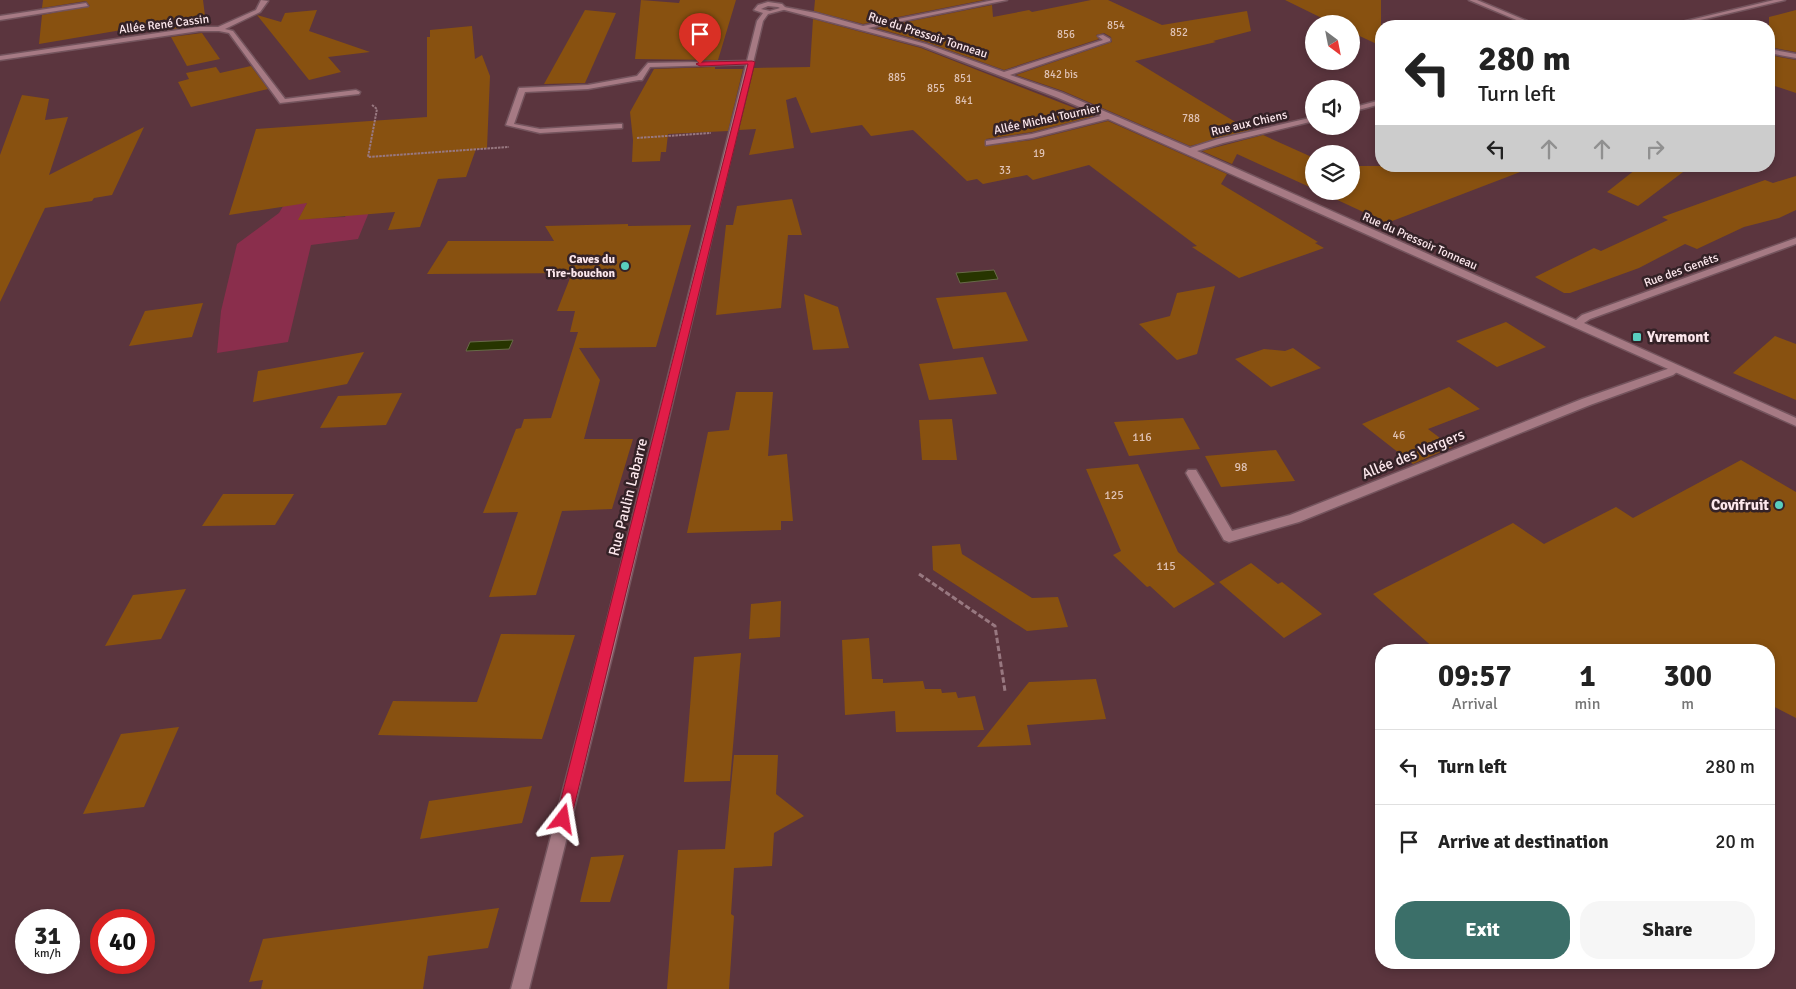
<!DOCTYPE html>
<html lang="en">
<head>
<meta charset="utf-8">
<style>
	:root { --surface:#fff; --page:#f6f6f6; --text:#222; --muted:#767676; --line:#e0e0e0; --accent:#3b6f69 }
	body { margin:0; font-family:Signika,sans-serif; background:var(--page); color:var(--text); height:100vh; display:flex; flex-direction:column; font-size:19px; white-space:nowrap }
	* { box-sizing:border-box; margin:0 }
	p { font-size:16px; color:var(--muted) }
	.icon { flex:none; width:28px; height:28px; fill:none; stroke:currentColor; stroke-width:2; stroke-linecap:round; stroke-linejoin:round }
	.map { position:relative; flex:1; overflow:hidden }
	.sheet { position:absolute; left:1375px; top:644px; width:400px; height:325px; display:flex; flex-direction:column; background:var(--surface); border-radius:20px; box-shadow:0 2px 8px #0003 }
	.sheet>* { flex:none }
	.top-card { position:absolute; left:1375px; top:20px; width:400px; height:152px; border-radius:20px; box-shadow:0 2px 8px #0003; background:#fff; color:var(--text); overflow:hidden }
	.needle { width:32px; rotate:148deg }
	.controls { position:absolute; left:1305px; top:15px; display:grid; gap:10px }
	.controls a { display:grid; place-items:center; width:55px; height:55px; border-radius:50%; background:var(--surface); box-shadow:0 2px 8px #0003; font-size:25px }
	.speed { position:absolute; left:15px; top:909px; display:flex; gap:10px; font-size:25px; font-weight:700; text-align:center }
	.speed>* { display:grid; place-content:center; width:65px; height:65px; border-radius:50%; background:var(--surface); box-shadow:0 2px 8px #0003; line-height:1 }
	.speed small { font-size:12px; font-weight:400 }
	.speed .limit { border:8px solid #d22; background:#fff; color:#111 }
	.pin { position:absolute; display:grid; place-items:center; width:42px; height:42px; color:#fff; margin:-51px -21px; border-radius:50% 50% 50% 0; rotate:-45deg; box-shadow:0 0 5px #0007 }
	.pin .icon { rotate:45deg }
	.me { position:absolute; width:55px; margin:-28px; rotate:14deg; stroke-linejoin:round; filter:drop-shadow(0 0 4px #0008) }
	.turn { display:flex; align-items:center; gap:18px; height:105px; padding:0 20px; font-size:22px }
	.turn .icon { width:65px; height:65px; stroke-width:2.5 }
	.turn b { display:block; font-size:35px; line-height:42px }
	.lanes { display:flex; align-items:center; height:48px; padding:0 20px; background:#0003; justify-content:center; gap:25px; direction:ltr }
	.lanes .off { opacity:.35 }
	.eta { display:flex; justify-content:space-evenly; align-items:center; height:85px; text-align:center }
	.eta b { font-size:30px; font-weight:800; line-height:35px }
	.action { display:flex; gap:10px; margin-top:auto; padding:10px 20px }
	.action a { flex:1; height:58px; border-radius:20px; background:var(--accent); color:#fff; font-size:20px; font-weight:800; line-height:58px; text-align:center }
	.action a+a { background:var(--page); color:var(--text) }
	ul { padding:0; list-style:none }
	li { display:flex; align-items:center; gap:15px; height:75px; padding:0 20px; border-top:1px solid var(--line) }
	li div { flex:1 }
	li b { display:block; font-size:19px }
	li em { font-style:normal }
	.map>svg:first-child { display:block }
	.green { fill:#8a2e4c }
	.water { fill:#273500; stroke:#676a47 }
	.building { fill:#885110 }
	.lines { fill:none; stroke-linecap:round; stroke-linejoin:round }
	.service-casing { stroke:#74545d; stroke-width:3 }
	.minor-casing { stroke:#74545d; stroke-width:3 }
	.tertiary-casing { stroke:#74545d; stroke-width:3 }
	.path-far1 { stroke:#987880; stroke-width:2; stroke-dasharray:2.5 1; stroke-linecap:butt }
	.path { stroke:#987880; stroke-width:3; stroke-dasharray:5.5 2.5; stroke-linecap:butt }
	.service { fill:#a67a84; fill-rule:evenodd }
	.minor { fill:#a67a84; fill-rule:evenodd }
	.tertiary { fill:#a67a84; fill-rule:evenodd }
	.route { fill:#e11d48; stroke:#92132f }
	.poi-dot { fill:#59cebf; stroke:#342227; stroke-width:2 }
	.labels { text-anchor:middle; stroke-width:5; stroke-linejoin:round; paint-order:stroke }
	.far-number-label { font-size:11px; fill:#dfc2b5 }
	.far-street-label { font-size:12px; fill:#fce7ec; stroke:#342227 }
	.far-poi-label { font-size:12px; font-weight:bold; fill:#fce7ec; stroke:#342227; text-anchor:end }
	.number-label { font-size:12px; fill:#dfc2b5 }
	.poi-label { font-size:15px; font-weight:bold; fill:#fce7ec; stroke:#342227; text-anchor:start }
	.street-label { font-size:15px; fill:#fce7ec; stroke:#342227 }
</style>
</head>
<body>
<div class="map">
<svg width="1796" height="989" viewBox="0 0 1796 989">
	<rect width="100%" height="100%" fill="#5b353e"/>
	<path class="green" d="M365,172L381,183L358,239L311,245L288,342L217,353L221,311L237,244L279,213L285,203L308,201L299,219L345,217Z"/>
	<g class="water">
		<path d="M994,270L998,279L960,283L956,273Z"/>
		<path d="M513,340L509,349L466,351L470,342Z"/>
	</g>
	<g class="building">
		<path d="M43,0H203L205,16L191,18L196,26L166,30L163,23L39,44L42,15L90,6L86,1L42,8Z"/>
		<path d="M641,0L679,3L680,0H736L718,60L635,59Z"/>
		<path d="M815,0H984L863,24L814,11Z"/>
		<path d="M1091,0H1108L1162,25L1247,11L1251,31L1213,41L1216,42L1135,61L1237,123L1251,130L1190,146L1063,91L1016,75L1112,42L1111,37L1104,33L1096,35L1099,39L1004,70L926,42L876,28L992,5L993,17L1029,10L1032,12Z"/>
		<path d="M1285,0H1381V46L1351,32V24H1334Z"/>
		<path d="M317,10L309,31L370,52L328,57L341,72L309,80L257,15L281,22L285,13Z"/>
		<path d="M585,10L616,13L585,83L544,84Z"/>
		<path d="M1796,10V52L1769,47V17Z"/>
		<path d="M813,19L921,48L1095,116L1032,132L986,139L985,146L1032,140L1108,121L1227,174L1221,184L1318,242L1315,243L1324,248L1239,278L1192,247L1197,246L1089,165L1033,180L1027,175L983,184L977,179L967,181L913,130L871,136L862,125L811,133L796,97L786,100L794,148L749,155L756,129L739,130L754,68L810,67Z"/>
		<path d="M472,26L475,59L482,55L490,76L487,148L476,149L466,177L438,179L420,227L388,230L395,212L298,220L307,203L229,215L256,129L427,117V37H430V30Z"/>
		<path d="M202,33L220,59L187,66L171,37Z"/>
		<path d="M1769,55L1796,60V93L1769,84Z"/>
		<path d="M251,66L268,89L191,107L178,82L189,79L186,73L216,67L220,73Z"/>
		<path d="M715,67V69H743L728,131L668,134L666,152H661L660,161L632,162L633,140L630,112L654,69Z"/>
		<path d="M22,95L49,99L45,120L68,117L49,175L144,127L112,195L94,198L92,201L45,208L0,302V155Z"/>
		<path d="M1263,135L1314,158V189L1237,154L1232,164L1202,151Z"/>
		<path d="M1351,166H1528V169L1387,223L1318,191H1351Z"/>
		<path d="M1640,166H1691L1638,206L1607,192Z"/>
		<path d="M1796,176V210L1779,218L1744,227L1697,249L1685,244L1639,268L1570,293H1564L1535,277L1594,248L1601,251L1668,220L1662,217L1765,180L1773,183Z"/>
		<path d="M792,199L802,235H788L781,308L716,315L726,225H733L737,206Z"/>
		<path d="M628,224V226L691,225L656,347L579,348L600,380L584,439H633L612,509L562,511L536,595L489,597L518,512L483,513L516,429L521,428L524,419L551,418L578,332H570L575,311H557L572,273L427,274L448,241H554L545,226Z"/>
		<path d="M1215,286L1197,354L1177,360L1139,324L1170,316L1177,293Z"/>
		<path d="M1006,292L1028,341L953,349L936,298Z"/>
		<path d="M804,294L838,307L849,348L813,350Z"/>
		<path d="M203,303L192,337L129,346L145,311Z"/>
		<path d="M1506,322L1546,347L1497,367L1456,341Z"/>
		<path d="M1775,336L1796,344V400L1733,373Z"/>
		<path d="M1293,348L1321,368L1271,387L1235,359L1264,349L1285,351Z"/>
		<path d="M364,352L347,384L253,402L258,371Z"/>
		<path d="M983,357L997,394L929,400L919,364Z"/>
		<path d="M1449,387L1480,409L1428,429L1452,447L1413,464L1362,424Z"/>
		<path d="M736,392H773L768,456L787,454L793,521H781V530L687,533L708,432L729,430Z"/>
		<path d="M402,393L386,425L320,428L338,396Z"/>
		<path d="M1183,418L1200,449L1129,456L1114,422Z"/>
		<path d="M952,419L957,460H922L919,420Z"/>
		<path d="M1276,450L1295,481L1221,487L1205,456Z"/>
		<path d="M1741,460L1796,492V718L1769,704V650H1436L1373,594L1513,523L1544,544L1616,507L1633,518Z"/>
		<path d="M1138,464L1178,552L1215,584L1174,608L1150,586L1147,587L1113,555L1121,551L1086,469Z"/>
		<path d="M223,494H294L275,525L202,526Z"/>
		<path d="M960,544L962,554L1032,598L1058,597L1068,627L1027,631L933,570L932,546Z"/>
		<path d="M1251,563L1278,584L1282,582L1322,614L1284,638L1219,582Z"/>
		<path d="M186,589L161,639L105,646L133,595Z"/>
		<path d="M781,601L780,637L749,639L751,604Z"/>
		<path d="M501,634L575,635L542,739L378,735L393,701L477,702Z"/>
		<path d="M869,638L872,679H883V683L923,681L925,689H941L942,693L956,692L958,698L975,696L984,730L896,732L895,711L845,715L842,640Z"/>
		<path d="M741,653L730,781L684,782L694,657Z"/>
		<path d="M1096,679L1106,719L1027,725L1031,745L977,747L1029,682Z"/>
		<path d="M179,727L144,807L83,814L121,734Z"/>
		<path d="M734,755H778L776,794L804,816L774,833L772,866L734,868L731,914L734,916L729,989H667L678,850L725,849Z"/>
		<path d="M532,786L522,823L420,839L429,801Z"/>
		<path d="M624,855L610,902H580L591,857Z"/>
		<path d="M499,908L488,948L428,956L423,989H261L263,980L249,982L263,939Z"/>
	</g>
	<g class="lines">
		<defs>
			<g id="service">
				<path d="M751,61L753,62V64L650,67L642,80H639L588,89L525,92L514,124L540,129L619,124H622V128L540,133L506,125L519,88L588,85L637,76L648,63Z"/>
				<path d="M1676,366L1681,369L1673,375L1590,405L1299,522L1229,542L1224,540L1186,473L1188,470H1196L1232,531L1290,515L1582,399Z"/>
			</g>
			<g id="minor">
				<path d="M261,0L268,1L260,12L225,29L233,31L285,99L356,90L360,92L359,94L280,103L229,33L219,31H199L0,60V56L199,27H218L256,10Z"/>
				<path d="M994,0H1007L868,28L926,44L1004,72L1103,40L1098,36L1103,35L1110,39V41L1010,75L1062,93L1190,148L1218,139L1314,117V121L1223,143L1197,151L1576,320L1582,315L1796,238V244L1590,319L1584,323L1796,418V426L1108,119L1032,138L986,145V141L1032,134L1101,116L1056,97L922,46L781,9L784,7L816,13L863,26Z"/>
				<path d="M1469,0H1477L1539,26H1531Z"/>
				<path d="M1774,0H1785L1675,26H1665Z"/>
				<path d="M86,3L88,6L0,20V16Z"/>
				<path d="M1769,49L1796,54V58L1769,53Z"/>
				<path d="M1381,100V104L1351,112V108Z"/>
			</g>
			<path id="tertiary" d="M768,2L782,4L787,9L768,14L763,21L614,649L529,989H511L600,649L757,21L763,13L754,10L758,5ZM768,6L778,7L780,8L770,11L761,9Z"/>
		</defs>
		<use href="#service" class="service-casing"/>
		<use href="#minor" class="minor-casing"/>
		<use href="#tertiary" class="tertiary-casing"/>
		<g class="path-far1">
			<path d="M372,105L377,109L368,157L509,147"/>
			<path d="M637,138L711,133"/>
		</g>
		<path class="path" d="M919,574L995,626L1005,691"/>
		<use href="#service" class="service"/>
		<use href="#minor" class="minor"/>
		<use href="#tertiary" class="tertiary"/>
	</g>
	<path class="route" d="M752,61L755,62L571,819L569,824L563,826L558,824L556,819L748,64L700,66L696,64L700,62Z"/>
	<g class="poi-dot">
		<circle cx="625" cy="266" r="5"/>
		<rect x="1632" y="332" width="10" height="10" rx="2.5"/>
		<circle cx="1779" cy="505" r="5"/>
	</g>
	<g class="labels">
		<g class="far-number-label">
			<text x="1116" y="29">854</text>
			<text x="1179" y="36">852</text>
			<text x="1066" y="38">856</text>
			<text x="1061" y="78">842 bis</text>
			<text x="897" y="81">885</text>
			<text x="963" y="82">851</text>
			<text x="936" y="92">855</text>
			<text x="964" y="104">841</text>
			<text x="1191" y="122">788</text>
			<text x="1039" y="157">19</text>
			<text x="1005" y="174">33</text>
		</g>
		<g class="far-street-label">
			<text transform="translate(164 24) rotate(-7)" y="4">Allée René Cassin</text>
			<text transform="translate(928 35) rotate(18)" y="4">Rue du Pressoir Tonneau</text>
			<text transform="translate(1047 119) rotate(-12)" y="4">Allée Michel Tournier</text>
			<text transform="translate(1249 123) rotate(-13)" y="4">Rue aux Chiens</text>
			<text transform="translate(1420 241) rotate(24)" y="4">Rue du Pressoir Tonneau</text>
			<text transform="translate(1681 270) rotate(-20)" y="4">Rue des Genêts</text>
		</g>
		<g class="far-poi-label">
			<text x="615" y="263">Caves du<tspan x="615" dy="14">Tire-bouchon</tspan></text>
		</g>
		<g class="number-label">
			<text x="1399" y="439">46</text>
			<text x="1142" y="441">116</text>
			<text x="1241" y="471">98</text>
			<text x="1114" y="499">125</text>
			<text x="1166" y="570">115</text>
		</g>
		<g class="poi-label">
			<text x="1647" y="342">Yvremont</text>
			<text x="1769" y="510" text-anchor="end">Covifruit</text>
		</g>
		<g class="street-label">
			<text transform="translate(1413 454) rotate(-22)" y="5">Allée des Vergers</text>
			<text transform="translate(628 497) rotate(-76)" y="5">Rue Paulin Labarre</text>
		</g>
	</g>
</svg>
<div class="controls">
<a><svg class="needle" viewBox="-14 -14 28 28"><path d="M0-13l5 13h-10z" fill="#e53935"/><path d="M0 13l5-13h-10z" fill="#767676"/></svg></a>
<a><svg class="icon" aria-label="sound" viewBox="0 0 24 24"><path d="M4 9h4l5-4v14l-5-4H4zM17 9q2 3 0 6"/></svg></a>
<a><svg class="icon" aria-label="layers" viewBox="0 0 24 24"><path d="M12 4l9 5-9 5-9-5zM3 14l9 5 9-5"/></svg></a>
</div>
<div class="speed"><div>31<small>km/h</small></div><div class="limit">40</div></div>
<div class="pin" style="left:700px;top:64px;background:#d93025"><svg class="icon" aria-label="arrive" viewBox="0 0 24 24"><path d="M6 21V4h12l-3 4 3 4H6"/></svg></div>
<svg class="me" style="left:563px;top:819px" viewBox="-20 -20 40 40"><path d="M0-17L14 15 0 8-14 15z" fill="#e11d48" stroke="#fff" stroke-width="4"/></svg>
<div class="top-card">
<div class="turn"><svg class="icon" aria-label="left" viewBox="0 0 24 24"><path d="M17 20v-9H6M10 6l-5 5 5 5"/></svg><div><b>280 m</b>Turn left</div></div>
<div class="lanes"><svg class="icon" aria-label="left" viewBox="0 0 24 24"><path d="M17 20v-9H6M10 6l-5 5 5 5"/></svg><svg class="icon off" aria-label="ahead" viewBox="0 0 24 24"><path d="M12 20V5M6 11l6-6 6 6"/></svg><svg class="icon off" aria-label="ahead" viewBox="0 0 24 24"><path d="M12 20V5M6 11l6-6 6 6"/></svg><svg class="icon off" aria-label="right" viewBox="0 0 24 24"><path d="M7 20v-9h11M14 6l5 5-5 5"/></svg></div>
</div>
<section class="sheet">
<div class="eta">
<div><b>09:57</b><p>Arrival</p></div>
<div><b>1</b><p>min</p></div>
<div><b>300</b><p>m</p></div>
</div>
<ul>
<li><svg class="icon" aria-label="left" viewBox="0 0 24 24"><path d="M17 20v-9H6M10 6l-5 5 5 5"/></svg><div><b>Turn left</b></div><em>280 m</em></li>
<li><svg class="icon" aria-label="arrive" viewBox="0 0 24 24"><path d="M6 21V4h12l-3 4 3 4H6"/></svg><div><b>Arrive at destination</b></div><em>20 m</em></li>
</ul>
<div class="action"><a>Exit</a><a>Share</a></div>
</section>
</div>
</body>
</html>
